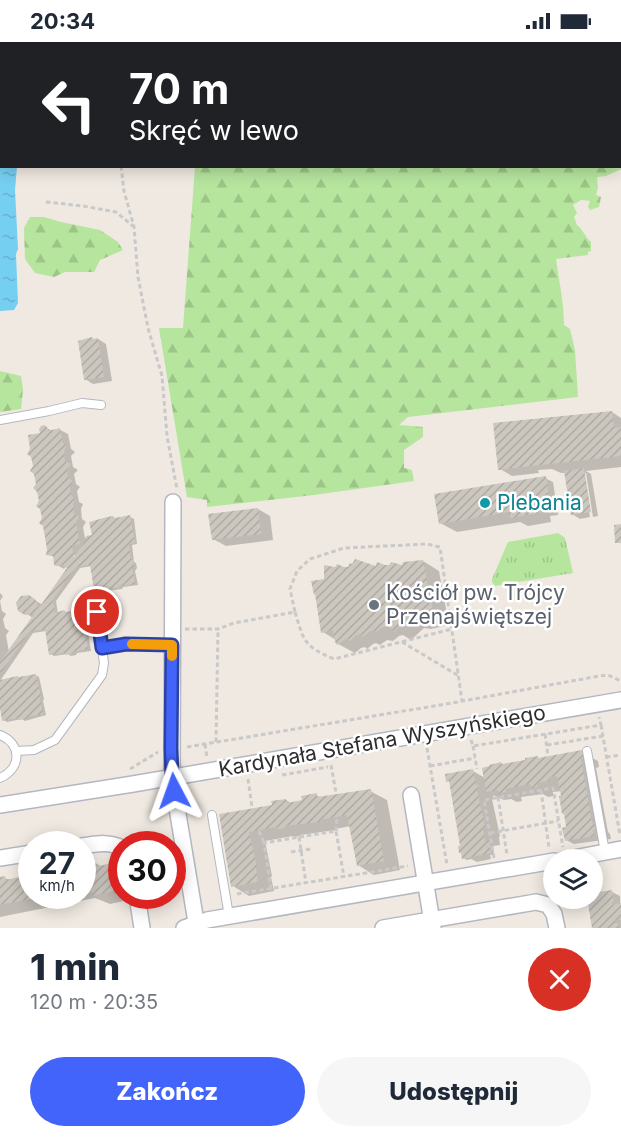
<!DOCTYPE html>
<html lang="pl">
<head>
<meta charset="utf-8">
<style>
	:root { --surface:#fff; --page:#f6f6f7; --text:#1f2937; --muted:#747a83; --accent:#4264fb }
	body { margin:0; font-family:Inter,sans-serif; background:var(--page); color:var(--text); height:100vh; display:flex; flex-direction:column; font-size:22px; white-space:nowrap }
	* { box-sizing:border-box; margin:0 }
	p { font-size:20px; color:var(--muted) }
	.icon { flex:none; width:33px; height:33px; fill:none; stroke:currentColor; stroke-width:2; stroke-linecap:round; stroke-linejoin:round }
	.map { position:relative; height:886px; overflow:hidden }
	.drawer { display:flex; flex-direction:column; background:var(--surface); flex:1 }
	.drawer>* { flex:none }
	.hud { position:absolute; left:0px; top:0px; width:621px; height:126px; box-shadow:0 3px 15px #0003; background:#202124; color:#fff; overflow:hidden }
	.controls { position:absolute; left:543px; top:807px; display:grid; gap:12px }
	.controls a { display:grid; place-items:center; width:60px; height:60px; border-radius:50%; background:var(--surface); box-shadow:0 3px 15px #0003; font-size:30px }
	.speed { position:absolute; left:18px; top:789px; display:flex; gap:12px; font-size:30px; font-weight:700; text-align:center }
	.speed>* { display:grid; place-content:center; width:78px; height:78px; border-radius:50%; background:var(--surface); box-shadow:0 3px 15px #0003; line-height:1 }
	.speed small { font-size:15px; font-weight:400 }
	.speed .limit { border:9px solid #d22; background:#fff; color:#111 }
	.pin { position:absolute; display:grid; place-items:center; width:51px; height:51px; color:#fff; margin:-26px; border:3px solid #fff; border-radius:50%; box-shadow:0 2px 6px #0007 }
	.me { position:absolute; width:66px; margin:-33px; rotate:356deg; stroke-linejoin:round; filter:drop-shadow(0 0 4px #0008) }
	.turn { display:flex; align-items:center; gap:21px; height:126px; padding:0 30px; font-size:27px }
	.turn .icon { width:78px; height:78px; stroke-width:2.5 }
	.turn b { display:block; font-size:42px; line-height:51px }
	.round { display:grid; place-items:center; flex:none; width:63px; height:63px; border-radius:32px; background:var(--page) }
	.headline { display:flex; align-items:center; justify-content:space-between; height:102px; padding:0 30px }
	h1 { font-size:36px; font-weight:800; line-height:45px }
	.action { display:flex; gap:12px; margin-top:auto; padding:12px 30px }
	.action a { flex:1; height:69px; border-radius:36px; background:var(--accent); color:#fff; font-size:24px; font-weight:800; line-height:69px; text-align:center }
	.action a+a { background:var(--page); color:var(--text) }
	.status { display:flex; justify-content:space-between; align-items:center; height:42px; padding:0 30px; background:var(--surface); direction:ltr }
	.status svg { height:16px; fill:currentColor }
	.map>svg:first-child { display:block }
	.grass { fill:url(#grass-tufts) }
	.forest { fill:url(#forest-firs) }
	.water { fill:url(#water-ripples) }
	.shadow { fill:#0003 }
	.building { fill:url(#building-hatch) }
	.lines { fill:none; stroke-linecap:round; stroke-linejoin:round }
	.lane-casing { stroke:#b4b7c1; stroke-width:10 }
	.street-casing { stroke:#b4b7c1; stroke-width:18 }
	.path { stroke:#c9c9c9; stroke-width:3; stroke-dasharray:4.5 3; stroke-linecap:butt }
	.lane { stroke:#fff; stroke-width:8 }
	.street { stroke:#fff; stroke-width:15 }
	.route-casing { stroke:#2b41a3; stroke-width:15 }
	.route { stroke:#4264fb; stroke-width:10 }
	.slow { stroke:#f59e0b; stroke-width:10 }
	.culture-dot { fill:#0f9aa8; stroke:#fff; stroke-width:2 }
	.worship-dot { fill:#6b7280; stroke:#fff; stroke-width:2 }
	.labels { text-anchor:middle; stroke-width:5; stroke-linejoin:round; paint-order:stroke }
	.culture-label { font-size:21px; fill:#0d838f; stroke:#fff; text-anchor:start }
	.worship-label { font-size:21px; fill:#5b616d; stroke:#fff; text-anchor:start }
	.street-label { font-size:21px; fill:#2e2e2e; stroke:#fff }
</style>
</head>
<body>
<div class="status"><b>20:34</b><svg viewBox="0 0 49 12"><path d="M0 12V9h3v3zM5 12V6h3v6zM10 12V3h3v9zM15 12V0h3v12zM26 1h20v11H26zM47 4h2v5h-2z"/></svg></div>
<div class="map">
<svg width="621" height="886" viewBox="0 0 621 886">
	<defs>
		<pattern id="grass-tufts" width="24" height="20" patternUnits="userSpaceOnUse" patternTransform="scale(1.5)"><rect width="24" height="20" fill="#b6e59e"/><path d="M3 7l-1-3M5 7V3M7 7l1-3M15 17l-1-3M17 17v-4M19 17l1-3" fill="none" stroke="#9dc588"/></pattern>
		<pattern id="forest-firs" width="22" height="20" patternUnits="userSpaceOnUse" patternTransform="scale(1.5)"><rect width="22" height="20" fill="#b6e59e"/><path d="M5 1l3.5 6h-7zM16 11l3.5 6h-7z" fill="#9dc588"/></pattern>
		<pattern id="water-ripples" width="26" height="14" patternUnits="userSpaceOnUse" patternTransform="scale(1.5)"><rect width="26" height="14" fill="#75cff0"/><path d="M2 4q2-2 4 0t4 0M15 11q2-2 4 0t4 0" fill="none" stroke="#66b2ce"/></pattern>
		<pattern id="building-hatch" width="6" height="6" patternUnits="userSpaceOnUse" patternTransform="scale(1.5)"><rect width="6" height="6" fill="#cbc7bf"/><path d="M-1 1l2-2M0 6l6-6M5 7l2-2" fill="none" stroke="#afaba4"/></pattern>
	</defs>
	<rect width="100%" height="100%" fill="#efe9e1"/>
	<path class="grass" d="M558,491L565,496L573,531L495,544L492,540V537L508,500Z"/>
	<g class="forest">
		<path d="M0,0H493V1L2,2L1,62H0Z"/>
		<path d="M620,115L621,116V128H619L606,134L597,135L598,146L596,153L601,155L599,165L590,168L588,165L590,159L581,158L573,163L577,171L574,175L577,183C582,186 585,195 591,200V209L588,210V213L556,217C559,239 564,261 564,283L570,287L575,308L578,355L408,375L399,383L423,385V395L404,408V426L412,428L414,439L314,453L207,465V458L187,455L159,286H183L195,125L620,124Z"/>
		<path d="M30,175H44L61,180L100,188L118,200L123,208L100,218L94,230H65L54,235L35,231L25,217L24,186Z"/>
		<path d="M0,329L21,334L23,347L21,367L0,370Z"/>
	</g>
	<path class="water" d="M0,86H2V124L17,125L15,148L18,207L16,212L18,261L14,268L0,269Z"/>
	<g class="shadow">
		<path d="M620,91H621V115L620,114Z"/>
		<path d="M98,297L106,302L112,339L93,342L85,337Z"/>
		<path d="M612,370L621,376V425L586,429L591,432L598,474L593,475L586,431H583L590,475L580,477L572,472L566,431H561L552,427L538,428L539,431L512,434L500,427Z"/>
		<path d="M44,385L53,389L60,388L68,392L71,407L75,410L71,414L73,425L78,428L74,432L76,442L80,445L77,449L79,460L83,462L81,467L82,477L86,480L83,485L85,496L94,494L115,477L130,475L134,477L137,502L132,503L134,520L136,521L137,526L135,529L138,543L123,545L122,547L99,550L96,547L92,524L80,526L56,559L58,572L81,569L85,571L91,609L77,611L76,613L71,614L68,612L54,614L51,612L46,589L33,591L0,639V551L3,554L0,559L2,569L6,572L3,577L5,586L9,589L6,593L9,610L33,576L24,570L29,555L43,563L66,528L65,527H68L77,515L74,513L64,527L55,522L54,515L48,512L37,442L42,392Z"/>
		<path d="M545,436L553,440L558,473L550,474L551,480L528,484L520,480L457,490L440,481Z"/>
		<path d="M258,467L270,474L273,498L226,504L213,497Z"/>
		<path d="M423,519L439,529L449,583L431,587L424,586L411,598L403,593L399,594L393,599L387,598L380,603L376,601L373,602L367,607L365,605L361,606L355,611L338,602L336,598L323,590L326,538L344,527L403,524Z"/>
		<path d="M35,633L39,635L44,657L43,659L46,673L25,679L22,677L7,680L4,678L2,667L0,668V639Z"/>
		<path d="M581,710L598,719L599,725L596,726L608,790L610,792L611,797L574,802L566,798L568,786L562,749L553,750V754L548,755L543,752L521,755L522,759L517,760L511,757L504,758L493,753L494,757H492L500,794L499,795L500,803L493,804L494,813H490L491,817L477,820L471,817L467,818L463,816L450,740L448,739L473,729L485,736L503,723L537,716L540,717Z"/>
		<path d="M370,749L387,758L400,828L374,833L358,823L351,784L335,787L336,788L300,793V794L295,795L293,794L265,799L272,834L271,835L274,849L249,854L233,844L221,773L273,764L286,758L291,761L303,759L316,753L322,756Z"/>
		<path d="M94,820L102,825L112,823L122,828V854H133V857L110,862L95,856L0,875V836H4L10,838L32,854H82V822Z"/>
		<path d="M612,850L620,854L621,886H593L592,856Z"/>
	</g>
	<g class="building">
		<path d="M92,295L93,297L98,296L104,335L84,338L78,299Z"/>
		<path d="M612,369L614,386L621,385V414L498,428L493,381Z"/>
		<path d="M44,383L47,385L48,389L60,386L63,401L67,404L64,409L65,419L71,422L67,427L68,436L73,439L70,444L71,453L76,457L73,462L74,471L79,475L76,480L80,502L72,504L74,515L86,498V494L92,493L89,480L107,475L113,474L115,476L130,473L135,501L129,502L131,517L133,518L134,524L132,526L135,542L119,544L118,546L94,548L90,523L76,525L53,557L55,571L64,568L66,570L82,567L88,607L73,610L72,611L66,613L65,611L49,613L45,587L29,590L0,632V620L34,572L25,573L18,569L16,561L21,554L29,553L36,558L38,567L67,526L62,523L56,524L54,523L53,514L46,513L47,507L43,484L39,481L42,476L40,467L36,464L39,459L37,450L33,446L36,442L34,432L30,429L33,424L31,415L27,412L30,407L28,393L40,391L39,387L41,384Z"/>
		<path d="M584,426L591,470L571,473L564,429Z"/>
		<path d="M546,434L551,469L510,476L509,470L439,482L434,452Z"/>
		<path d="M258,466L261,492L212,498L208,472Z"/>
		<path d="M621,482V501H615L614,483Z"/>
		<path d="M355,517L376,524L377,520L385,523H389L391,520L402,523L403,520L423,518L434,574L413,578L412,577H407L394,590L390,585H383L376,590L374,589H370L363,595L361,592L356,593L350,599L348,596L344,598L337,603L335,600L333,588L321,591L315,552L314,553L311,539L324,537V523L335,525L337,522L344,525H348L350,521L352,522Z"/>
		<path d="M36,632L41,655L40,656L43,672L27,675L26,677L20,678L18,676L2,679L0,665V638L17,634L19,635Z"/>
		<path d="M582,708L583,716H581L592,781H594L595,788L593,789L594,794L565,799L562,786L566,785L564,772H562L559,754H561L557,734L549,735V739L537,741L538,745L531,746L530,742L506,747V750L499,752L498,748L486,750L482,726L489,724V723L501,720L502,722L525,718V716L538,714V716Z"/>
		<path d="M473,727L476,743L478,742V748H477L485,785L483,786L485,799L489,798L491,811L462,817L461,811H459L458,804H460L449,739L446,740L445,732Z"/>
		<path d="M371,747L384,819L357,824L347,773L320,778V780L284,784L285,786L277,787V785L249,790L257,825L256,826L258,840L231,845L219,772L272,763L271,759L286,757L287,761L302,758L301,754L317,751V755Z"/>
		<path d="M94,818L95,825L112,821L118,848L92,854L91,849L83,851L82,821Z"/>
		<path d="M32,832V854L40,855L0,863V835L5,834L6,838Z"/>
		<path d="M612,848L614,860H612V863L621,861V877L615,878V881H618L619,886H592L587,856H592V851Z"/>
	</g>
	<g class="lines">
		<defs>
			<g id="lane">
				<path d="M0,378L49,369L82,361L101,363"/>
				<path d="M97,569L102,606"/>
				<path d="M0,693C22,702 22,726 0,736"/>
				<path d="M16,709L34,708L55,698L102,633L104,621L102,606C126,602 148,602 172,603"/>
				<path d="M587,709L605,810"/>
				<path d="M212,773L229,874"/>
			</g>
			<g id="street">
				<path d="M173,460L172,736L197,886"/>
				<path d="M411,753L433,886"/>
				<path d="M0,763L133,742L621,658"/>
				<path d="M82,804C96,802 109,799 122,806"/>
				<path d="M0,816L32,811"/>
				<path d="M563,818L621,807"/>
				<path d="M137,854L142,886"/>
				<path d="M184,886L207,878L554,819"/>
				<path d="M383,886L536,860L548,863L554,872L557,886"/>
			</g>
		</defs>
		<use href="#lane" class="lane-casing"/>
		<use href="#street" class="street-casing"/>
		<g class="path">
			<path d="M100,0V2"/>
			<path d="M121,124L124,149L134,185L138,235L148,286L162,334L167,394L177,447"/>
			<path d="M46,160L83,164L116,170L133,184"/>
			<path d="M295,570C304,600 304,604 334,617L452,587"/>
			<path d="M185,587H218L234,581L295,570L290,547L297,529L310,517L344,506L427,502L440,505L462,659"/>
			<path d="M402,600L459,634"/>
			<path d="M601,683L620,793"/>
			<path d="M545,692L548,714"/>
			<path d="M471,698L473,704L601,683L599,675"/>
			<path d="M216,700L218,588"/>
			<path d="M205,702L207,716"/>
			<path d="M547,703L603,694"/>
			<path d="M473,704L477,727"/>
			<path d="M187,705L452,661L599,634L608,633L621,639"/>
			<path d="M427,706L447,823"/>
			<path d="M606,715L621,713"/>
			<path d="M331,723L336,751"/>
			<path d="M430,724L475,716"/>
			<path d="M130,727L158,710"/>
			<path d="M282,733L328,725"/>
			<path d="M248,737L252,765"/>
			<path d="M541,748L549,806"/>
			<path d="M498,755L507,813"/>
			<path d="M259,789L264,801"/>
			<path d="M336,789L337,776"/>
			<path d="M490,791L558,779"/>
			<path d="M299,795L306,841"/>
			<path d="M291,810L311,807"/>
			<path d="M494,816L484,758L553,746L563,805"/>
			<path d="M271,847L264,801L336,789L344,835"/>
			<path d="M237,852L408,824"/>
		</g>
		<use href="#lane" class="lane"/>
		<use href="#street" class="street"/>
	</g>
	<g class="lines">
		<defs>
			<path id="route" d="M97,570L102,606L126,602L172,603L171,706L172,736L174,749"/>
		</defs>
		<use href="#route" class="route-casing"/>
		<use href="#route" class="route"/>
		<path class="slow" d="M132,602L172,603V614"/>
	</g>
	<circle class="culture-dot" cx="485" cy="461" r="6"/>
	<circle class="worship-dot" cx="374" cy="563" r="6"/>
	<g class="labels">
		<g class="culture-label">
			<text x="497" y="468">Plebania</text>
		</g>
		<g class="worship-label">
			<text x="386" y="558">Kościół pw. Trójcy<tspan x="386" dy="24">Przenajświętszej</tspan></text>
		</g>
		<g class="street-label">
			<text transform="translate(382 699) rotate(-10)" y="7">Kardynała Stefana Wyszyńskiego</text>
		</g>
	</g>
</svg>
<div class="controls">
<a><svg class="icon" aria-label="layers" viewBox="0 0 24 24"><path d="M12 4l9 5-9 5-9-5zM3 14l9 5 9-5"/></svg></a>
</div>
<div class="speed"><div>27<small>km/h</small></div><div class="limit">30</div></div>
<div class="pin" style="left:97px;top:570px;background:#d93025"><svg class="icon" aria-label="arrive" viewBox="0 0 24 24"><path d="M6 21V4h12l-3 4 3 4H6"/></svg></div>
<svg class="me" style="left:174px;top:749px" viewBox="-20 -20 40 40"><path d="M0-17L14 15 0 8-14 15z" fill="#4264fb" stroke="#fff" stroke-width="4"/></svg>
<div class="hud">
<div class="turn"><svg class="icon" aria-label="left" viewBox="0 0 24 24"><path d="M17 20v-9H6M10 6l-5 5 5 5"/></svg><div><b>70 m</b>Skręć w lewo</div></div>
</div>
</div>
<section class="drawer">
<div class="headline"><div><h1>1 min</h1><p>120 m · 20:35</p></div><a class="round" style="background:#d93025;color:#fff"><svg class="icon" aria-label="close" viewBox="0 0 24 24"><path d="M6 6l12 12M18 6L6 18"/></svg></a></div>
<div class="action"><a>Zakończ</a><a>Udostępnij</a></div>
</section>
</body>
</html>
